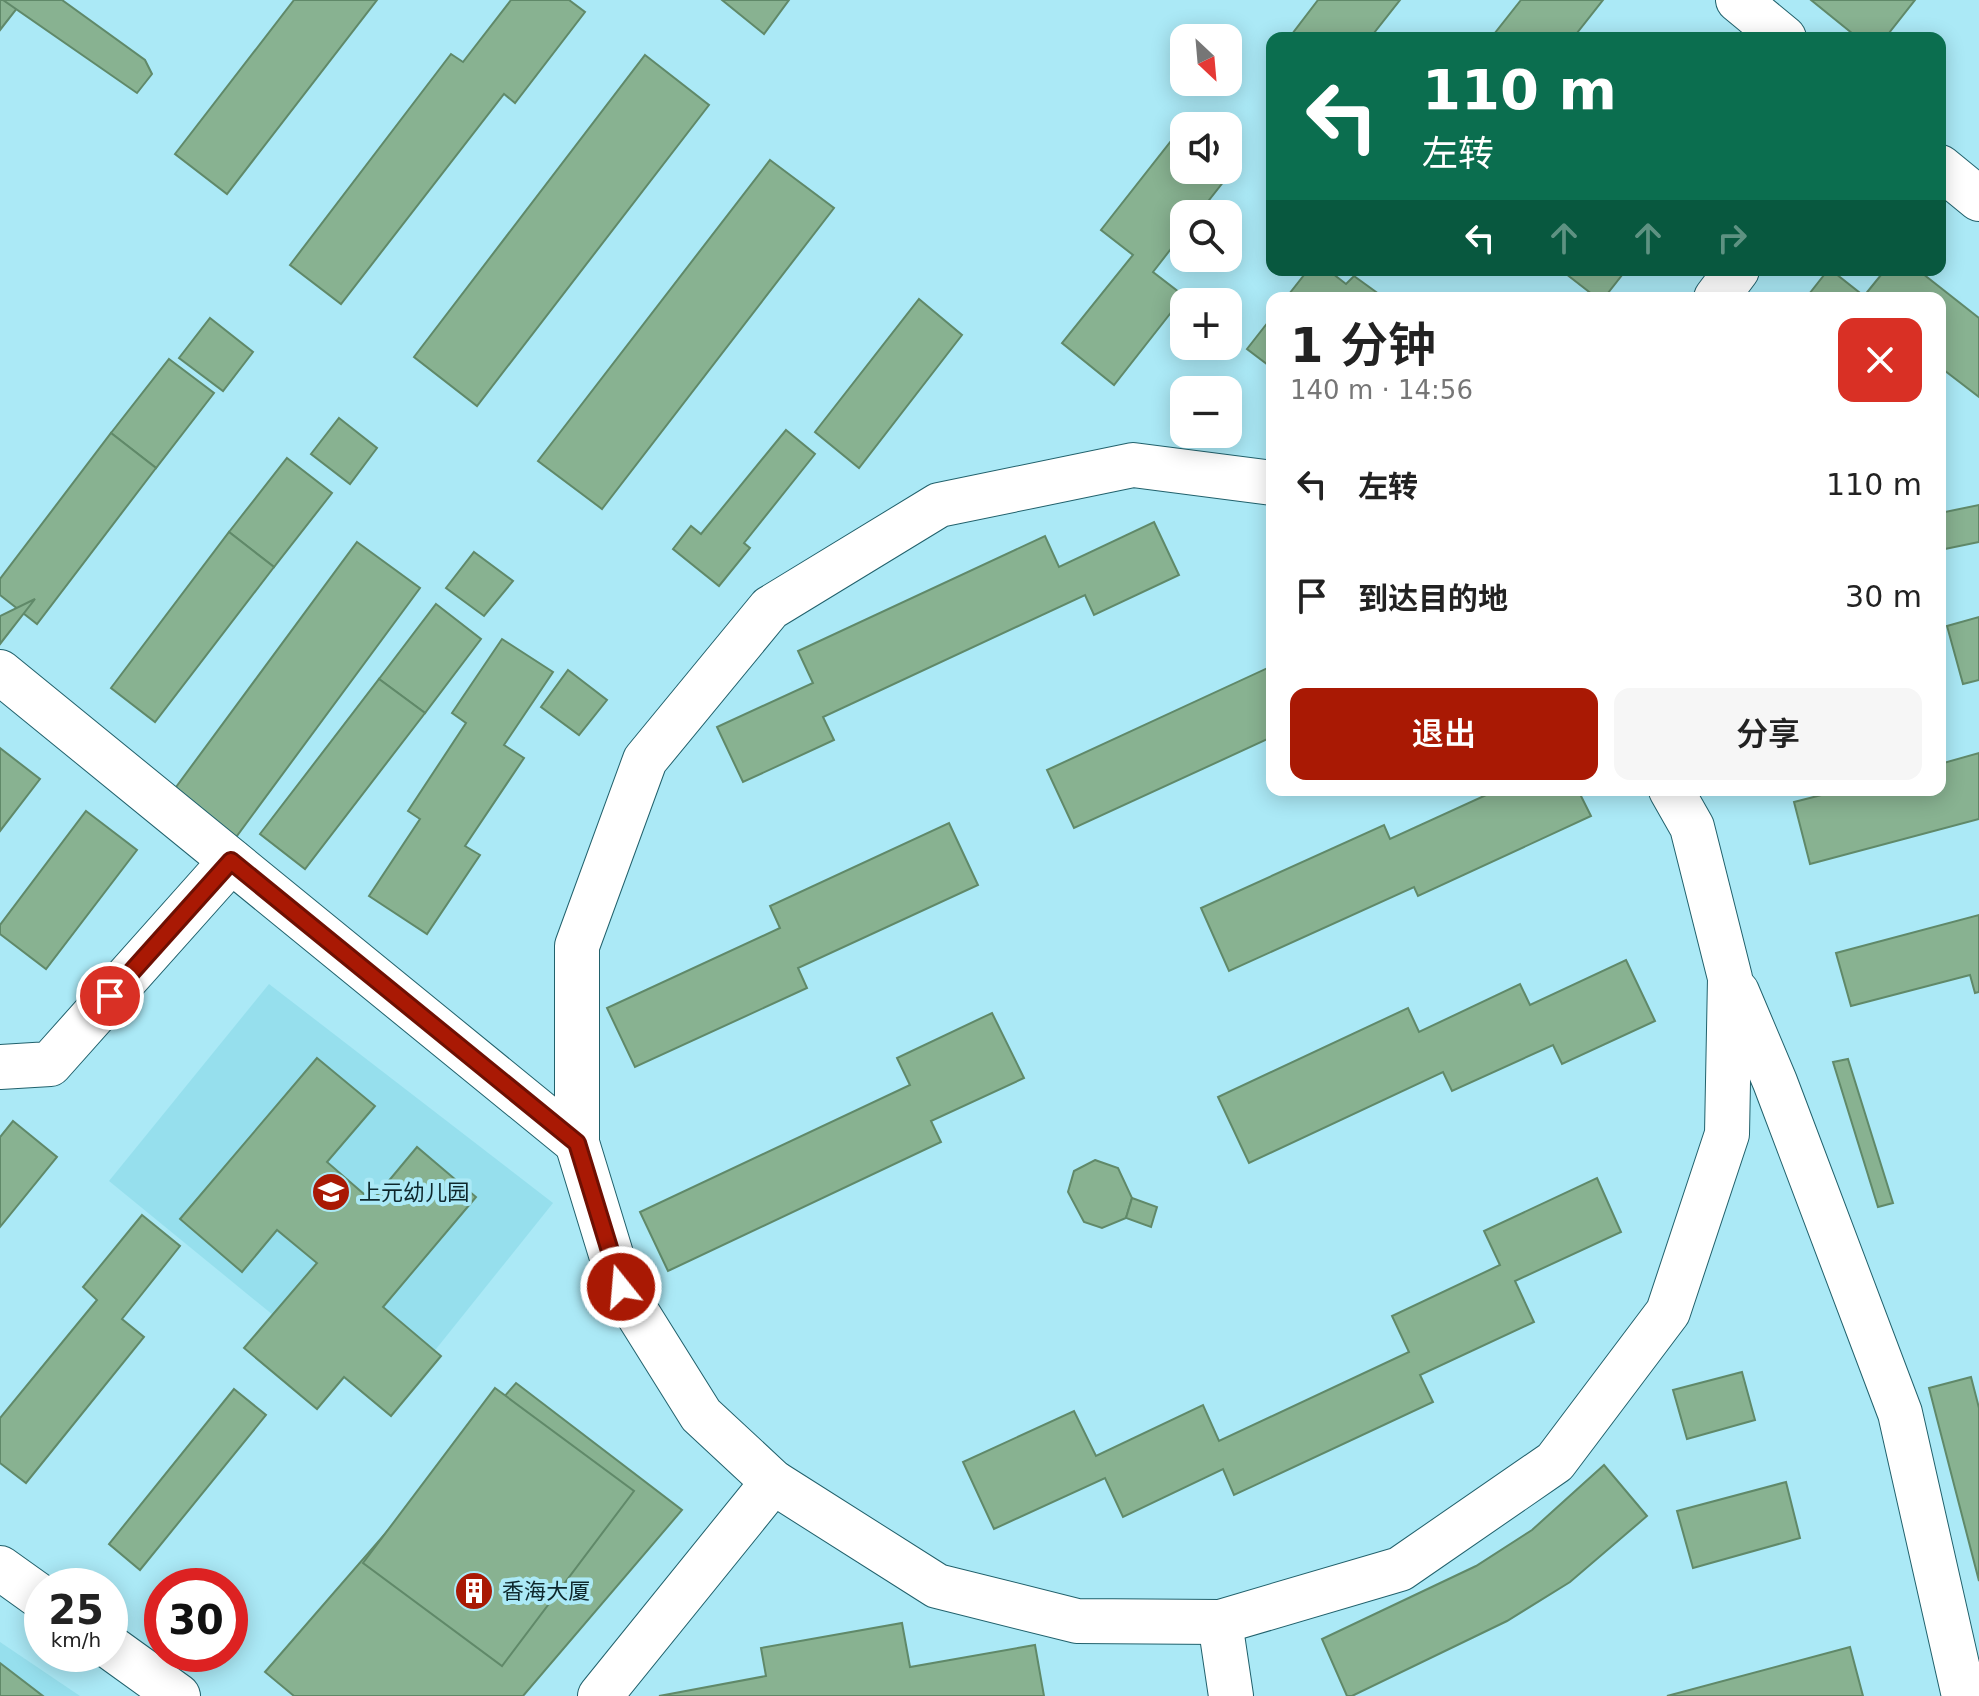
<!DOCTYPE html>
<html lang="zh">
<head>
<meta charset="utf-8">
<style>
	:root { --surface:#fff; --page:#f6f6f6; --text:#222; --muted:#767676; --accent:#a91904 }
	body { margin:0; font-family:"DejaVu Sans","Noto Sans SC",sans-serif; background:var(--page); color:var(--text); height:100vh; display:flex; flex-direction:column; font-size:30px; white-space:nowrap }
	* { box-sizing:border-box; margin:0 }
	p { font-size:26px; color:var(--muted) }
	.icon { flex:none; width:44px; height:44px; fill:none; stroke:currentColor; stroke-width:2; stroke-linecap:round; stroke-linejoin:round }
	.map { position:relative; flex:1; overflow:hidden }
	.sheet { position:absolute; left:1266px; top:292px; width:680px; height:504px; display:flex; flex-direction:column; background:var(--surface); border-radius:16px; box-shadow:0 4px 20px #0003 }
	.sheet>* { flex:none }
	.banner { position:absolute; left:1266px; top:32px; width:680px; height:244px; border-radius:16px; box-shadow:0 4px 20px #0003; background:#0b6e4f; color:#fff; overflow:hidden }
	.needle { width:52px; rotate:154deg }
	.tools { position:absolute; left:1170px; top:24px; display:grid; gap:16px }
	.tools a { display:grid; place-items:center; width:72px; height:72px; border-radius:16px; background:var(--surface); box-shadow:0 4px 20px #0003; font-size:40px }
	.speed { position:absolute; left:24px; top:1568px; display:flex; gap:16px; font-size:40px; font-weight:700; text-align:center }
	.speed>* { display:grid; place-content:center; width:104px; height:104px; border-radius:50%; background:var(--surface); box-shadow:0 4px 20px #0003; line-height:1 }
	.speed small { font-size:20px; font-weight:400 }
	.speed .limit { border:12px solid #d22; background:#fff; color:#111 }
	.pin { position:absolute; display:grid; place-items:center; width:68px; height:68px; color:#fff; margin:-34px; border:4px solid #fff; border-radius:50%; box-shadow:0 2px 8px #0007 }
	.me { position:absolute; width:88px; margin:-44px; rotate:343deg; stroke-linejoin:round; filter:drop-shadow(0 0 6px #0008) }
	.turn { display:flex; align-items:center; gap:28px; height:168px; padding:0 24px; font-size:36px }
	.turn .icon { width:104px; height:104px; stroke-width:2.5 }
	.turn b { display:block; font-size:56px; line-height:68px }
	.lanes { display:flex; align-items:center; height:76px; padding:0 24px; background:#0003; justify-content:center; gap:40px; direction:ltr }
	.lanes .off { opacity:.35 }
	.round { display:grid; place-items:center; flex:none; width:84px; height:84px; border-radius:16px; background:var(--page) }
	.overview { display:flex; align-items:center; justify-content:space-between; height:136px; padding:0 24px }
	h1 { font-size:48px; font-weight:600; line-height:60px }
	.cta { display:flex; gap:16px; margin-top:auto; padding:16px 24px }
	.cta a { flex:1; height:92px; border-radius:16px; background:var(--accent); color:#fff; font-size:32px; font-weight:600; line-height:92px; text-align:center }
	.cta a+a { background:var(--page); color:var(--text) }
	ul { padding:0; list-style:none }
	li { display:flex; align-items:center; gap:24px; height:112px; padding:0 24px }
	li div { flex:1 }
	li b { display:block; font-size:30px }
	li em { font-style:normal }
	.map>svg:first-child { display:block }
	.built { fill:#96dfed }
	.building { fill:#88b291; stroke:#608969; stroke-width:2 }
	.lines { fill:none; stroke-linecap:round; stroke-linejoin:round }
	.minor-casing { stroke:#21616c; stroke-width:46 }
	.minor { stroke:#fff; stroke-width:44 }
	.route-casing { stroke:#6e1003; stroke-width:20 }
	.route { stroke:#a91904; stroke-width:14 }
	.labels { text-anchor:middle; stroke-width:8; stroke-linejoin:round; paint-order:stroke }
	.poi-label { font-size:22px; fill:#0e272c; stroke:#abe9f6; text-anchor:start }
</style>
</head>
<body>
<div class="map">
<svg width="1979" height="1696" viewBox="0 0 1979 1696">
	<rect width="100%" height="100%" fill="#abe9f6"/>
	<g class="built">
		<path d="M269,984L553,1203L388,1409L109,1181Z"/>
		<path d="M0,1642L80,1696H0Z"/>
	</g>
	<g class="building">
		<path d="M0,0H18L21,3L0,30Z"/>
		<path d="M3,0H62L145,60L152,74L137,93Z"/>
		<path d="M294,0H377L227,194L175,154Z"/>
		<path d="M511,0H569L585,12L515,103L504,94L341,304L290,265L451,54L463,62Z"/>
		<path d="M722,0H789L764,34Z"/>
		<path d="M1318,0H1400L1370,38H1289Z"/>
		<path d="M1521,0H1603L1573,38H1491Z"/>
		<path d="M1811,0H1915L1885,38H1858Z"/>
		<path d="M645,55L709,105L477,406L414,357Z"/>
		<path d="M1175,136L1184,143V170H1219L1228,176L1198,214H1184V232L1153,272L1184,296L1114,385L1062,343L1133,255L1101,230Z"/>
		<path d="M770,160L834,208L602,509L538,461Z"/>
		<path d="M1308,270H1328L1346,284L1354,276L1383,297L1286,298Z"/>
		<path d="M1561,270H1626L1604,298H1597Z"/>
		<path d="M1828,270H1831L1864,296L1885,270H1918L1979,318V397L1940,367V298H1806Z"/>
		<path d="M919,299L962,335L859,468L815,432Z"/>
		<path d="M1272,317V368L1247,349Z"/>
		<path d="M210,318L253,352L223,391L179,358Z"/>
		<path d="M169,359L214,393L156,468L111,433Z"/>
		<path d="M339,418L377,448L350,484L311,454Z"/>
		<path d="M786,430L815,454L744,543L750,548L719,586L673,549L691,526L701,534Z"/>
		<path d="M111,433L156,468L37,624L0,595V579Z"/>
		<path d="M287,458L332,493L274,567L229,532Z"/>
		<path d="M1979,505V542L1940,550V513Z"/>
		<path d="M1154,522L1179,575L1094,615L1085,595L823,717L834,740L743,782L717,727L813,683L798,651L1045,536L1059,567Z"/>
		<path d="M229,532L274,567L155,722L111,688Z"/>
		<path d="M357,542L420,588L228,848L165,802Z"/>
		<path d="M474,552L513,581L484,616L446,588Z"/>
		<path d="M35,599L0,644V616Z"/>
		<path d="M436,604L481,639L425,713L379,679Z"/>
		<path d="M1979,617V680L1963,684L1947,626Z"/>
		<path d="M502,639L553,672L504,745L524,758L465,846L480,855L427,934L369,896L420,819L408,811L466,723L452,713Z"/>
		<path d="M1272,666V737L1074,828L1047,770Z"/>
		<path d="M568,670L607,700L579,735L541,707Z"/>
		<path d="M379,679L425,713L305,869L260,834Z"/>
		<path d="M0,748L40,779L0,831Z"/>
		<path d="M1979,753V819L1810,864L1794,802L1841,790H1940V764Z"/>
		<path d="M1497,790H1578L1591,816L1418,896L1414,887L1229,971L1201,908L1384,825L1390,839Z"/>
		<path d="M86,811L137,850L46,969L0,934V925Z"/>
		<path d="M949,823L978,885L798,968L807,988L635,1067L607,1008L780,928L770,906Z"/>
		<path d="M1979,915V992L1975,993L1970,975L1851,1006L1836,953Z"/>
		<path d="M1626,960L1655,1021L1562,1064L1553,1045L1452,1091L1443,1072L1249,1163L1218,1097L1408,1008L1419,1032L1520,984L1530,1005Z"/>
		<path d="M992,1013L1024,1078L931,1121L941,1142L668,1271L640,1212L910,1085L897,1058Z"/>
		<path d="M317,1058L375,1106L327,1162L372,1201L417,1147L476,1197L383,1307L441,1356L391,1416L344,1377L317,1409L244,1348L317,1263L277,1230L242,1272L180,1219Z"/>
		<path d="M1848,1059L1893,1203L1878,1207L1833,1062Z"/>
		<path d="M13,1121L57,1157L0,1227V1137Z"/>
		<path d="M1095,1160L1118,1168L1132,1198L1126,1218L1102,1228L1084,1222L1068,1192L1074,1171Z"/>
		<path d="M1597,1178L1621,1232L1515,1281L1534,1322L1420,1375L1433,1402L1234,1495L1223,1469L1123,1517L1105,1478L994,1529L963,1462L1074,1411L1096,1456L1203,1405L1219,1441L1409,1352L1392,1316L1500,1265L1484,1231Z"/>
		<path d="M1132,1198L1157,1207L1151,1227L1126,1218Z"/>
		<path d="M142,1215L180,1246L122,1319L144,1337L26,1483L0,1463V1418L97,1300L83,1287Z"/>
		<path d="M1742,1372L1755,1420L1687,1439L1673,1390Z"/>
		<path d="M1971,1377L1979,1408V1581L1929,1388Z"/>
		<path d="M516,1383L682,1510L523,1696H294L265,1672Z"/>
		<path d="M495,1388L634,1491L502,1666L363,1563Z"/>
		<path d="M234,1389L266,1415L140,1570L109,1544Z"/>
		<path d="M1604,1465L1647,1516L1570,1582L1507,1621L1352,1696H1347L1322,1639L1476,1566L1532,1530Z"/>
		<path d="M1786,1482L1800,1538L1693,1568L1677,1511Z"/>
		<path d="M902,1623L910,1667L1035,1645L1044,1696H659L766,1676L761,1648Z"/>
		<path d="M1850,1647L1863,1696H1667Z"/>
		<path d="M0,1663L43,1696H0Z"/>
	</g>
	<g class="lines">
		<defs>
			<g id="minor">
				<path d="M1738,0L1784,38"/>
				<path d="M1940,167L1979,199"/>
				<path d="M1716,298L1737,270"/>
				<path d="M1272,483L1133,465L939,505L770,608L645,760L577,946V1143L621,1287L701,1415L773,1482L937,1586L1077,1621L1220,1622L1400,1569L1555,1462L1668,1312L1727,1134L1730,978L1692,827L1671,790"/>
				<path d="M0,672L577,1143"/>
				<path d="M1737,992L1775,1082L1900,1413L1964,1696"/>
				<path d="M0,1067L50,1064L231,861"/>
				<path d="M0,1568L42,1598"/>
				<path d="M1220,1622L1231,1696"/>
				<path d="M110,1647L178,1696"/>
				<path d="M600,1696L773,1482"/>
			</g>
		</defs>
		<use href="#minor" class="minor-casing"/>
		<use href="#minor" class="minor"/>
	</g>
	<g class="lines">
		<defs>
			<path id="route" d="M110,996L231,861L577,1143L621,1287"/>
		</defs>
		<use href="#route" class="route-casing"/>
		<use href="#route" class="route"/>
	</g>
	<defs>
		<symbol id="school-disc" viewBox="-11 -11 22 22"><circle r="9.5" fill="#a91904" stroke="#abe9f6"/><path d="M0-5L7-2L0 1L-7-2ZM-4 1L0 2.5L4 1V4Q0 6-4 4Z" fill="#fff"/></symbol>
		<symbol id="building-disc" viewBox="-11 -11 22 22"><circle r="9.5" fill="#a91904" stroke="#abe9f6"/><path d="M-4-6H4V6H1V3H-1V6H-4ZM-2.5-4.3h1.7v1.8h-1.7ZM.8-4.3h1.7v1.8H.8ZM-2.5-1h1.7V.8h-1.7ZM.8-1h1.7V.8H.8Z" fill="#fff"/></symbol>
	</defs>
	<g fill-rule="evenodd">
		<use href="#school-disc" x="309" y="1170" width="44" height="44"/>
		<use href="#building-disc" x="452" y="1569" width="44" height="44"/>
	</g>
	<g class="labels">
		<g class="poi-label">
			<text x="359" y="1200">上元幼儿园</text>
			<text x="502" y="1599">香海大厦</text>
		</g>
	</g>
</svg>
<div class="tools">
<a><svg class="needle" viewBox="-14 -14 28 28"><path d="M0-13l5 13h-10z" fill="#e53935"/><path d="M0 13l5-13h-10z" fill="#767676"/></svg></a>
<a><svg class="icon" aria-label="sound" viewBox="0 0 24 24"><path d="M4 9h4l5-4v14l-5-4H4zM17 9q2 3 0 6"/></svg></a>
<a><svg class="icon" aria-label="search" viewBox="0 0 24 24"><circle cx="10" cy="10" r="6"/><path d="M15 15l6 6"/></svg></a>
<a>+</a>
<a>−</a>
</div>
<div class="speed"><div>25<small>km/h</small></div><div class="limit">30</div></div>
<div class="pin" style="left:110px;top:996px;background:#d93025"><svg class="icon" aria-label="arrive" viewBox="0 0 24 24"><path d="M6 21V4h12l-3 4 3 4H6"/></svg></div>
<svg class="me" style="left:621px;top:1287px" viewBox="-20 -20 40 40"><circle r="17" fill="#a91904" stroke="#fff" stroke-width="3"/><path d="M0-11L8 9 0 5-8 9z" fill="#fff"/></svg>
<div class="banner">
<div class="turn"><svg class="icon" aria-label="left" viewBox="0 0 24 24"><path d="M17 20v-9H6M10 6l-5 5 5 5"/></svg><div><b>110 m</b>左转</div></div>
<div class="lanes"><svg class="icon" aria-label="left" viewBox="0 0 24 24"><path d="M17 20v-9H6M10 6l-5 5 5 5"/></svg><svg class="icon off" aria-label="ahead" viewBox="0 0 24 24"><path d="M12 20V5M6 11l6-6 6 6"/></svg><svg class="icon off" aria-label="ahead" viewBox="0 0 24 24"><path d="M12 20V5M6 11l6-6 6 6"/></svg><svg class="icon off" aria-label="right" viewBox="0 0 24 24"><path d="M7 20v-9h11M14 6l5 5-5 5"/></svg></div>
</div>
<section class="sheet">
<div class="overview"><div><h1>1 分钟</h1><p>140 m · 14:56</p></div><a class="round" style="background:#d93025;color:#fff"><svg class="icon" aria-label="close" viewBox="0 0 24 24"><path d="M6 6l12 12M18 6L6 18"/></svg></a></div>
<ul>
<li><svg class="icon" aria-label="left" viewBox="0 0 24 24"><path d="M17 20v-9H6M10 6l-5 5 5 5"/></svg><div><b>左转</b></div><em>110 m</em></li>
<li><svg class="icon" aria-label="arrive" viewBox="0 0 24 24"><path d="M6 21V4h12l-3 4 3 4H6"/></svg><div><b>到达目的地</b></div><em>30 m</em></li>
</ul>
<div class="cta"><a>退出</a><a>分享</a></div>
</section>
</div>
</body>
</html>
